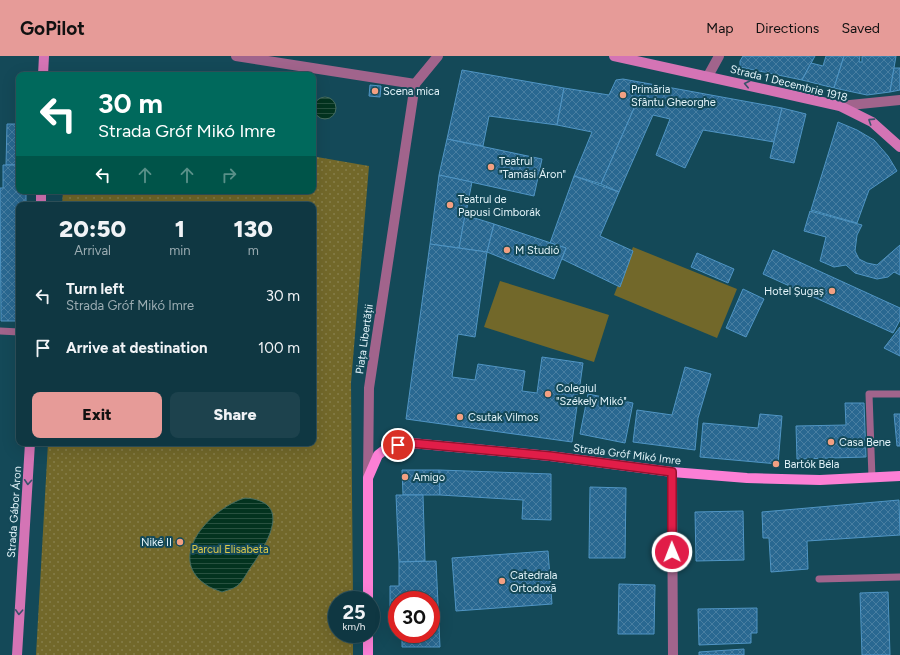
<!DOCTYPE html>
<html lang="en">
<head>
<meta charset="utf-8">
<style>
	:root { --surface:#0f3742; --page:#1d424d; --text:#f1f3f6; --muted:#9bacb2; --line:#2f515b; --accent:#e69b98 }
	body { margin:0; font-family:Figtree,sans-serif; background:var(--page); color:var(--text); height:100vh; display:flex; flex-direction:column; font-size:15px; white-space:nowrap }
	* { box-sizing:border-box; margin:0 }
	p { font-size:13px; color:var(--muted) }
	.icon { flex:none; width:22px; height:22px; fill:none; stroke:currentColor; stroke-width:2; stroke-linecap:round; stroke-linejoin:round }
	.map { position:relative; flex:1; overflow:hidden }
	.side { position:absolute; left:16px; top:146px; width:300px; height:244px; display:flex; flex-direction:column; background:var(--surface); border-radius:8px; box-shadow:0 4px 16px #0002,0 0 0 1px var(--line) }
	.side>* { flex:none }
	.hud { position:absolute; left:16px; top:16px; width:300px; height:122px; border-radius:8px; box-shadow:0 4px 16px #0002,0 0 0 1px var(--line); background:#00695c; color:#fff; overflow:hidden }
	.speed { position:absolute; left:328px; top:535px; display:flex; gap:8px; font-size:20px; font-weight:700; text-align:center }
	.speed>* { display:grid; place-content:center; width:52px; height:52px; border-radius:50%; background:var(--surface); box-shadow:0 4px 16px #0002,0 0 0 1px var(--line); line-height:1 }
	.speed small { font-size:10px; font-weight:400 }
	.speed .limit { border:6px solid #d22; background:#fff; color:#111 }
	.pin { position:absolute; display:grid; place-items:center; width:34px; height:34px; color:#fff; margin:-17px; border:2px solid #fff; border-radius:50%; box-shadow:0 1px 4px #0007 }
	.me { position:absolute; width:44px; margin:-22px; rotate:359deg; stroke-linejoin:round; filter:drop-shadow(0 0 3px #0008) }
	.turn { display:flex; align-items:center; gap:14px; height:84px; padding:0 16px; font-size:18px }
	.turn .icon { width:52px; height:52px; stroke-width:2.5 }
	.turn b { display:block; font-size:28px; line-height:34px }
	.lanes { display:flex; align-items:center; height:38px; padding:0 16px; background:#0003; justify-content:center; gap:20px; direction:ltr }
	.lanes .off { opacity:.35 }
	.eta { display:flex; justify-content:space-evenly; align-items:center; height:68px; text-align:center }
	.eta b { font-size:24px; font-weight:800; line-height:28px }
	.button { display:flex; gap:8px; margin-top:auto; padding:8px 16px }
	.button a { flex:1; height:46px; border-radius:8px; background:var(--accent); color:#111; font-size:16px; font-weight:800; line-height:46px; text-align:center }
	.button a+a { background:var(--page); color:var(--text) }
	ul { padding:0; list-style:none }
	li { display:flex; align-items:center; gap:12px; height:52px; padding:0 16px }
	li div { flex:1 }
	li b { display:block; font-size:15px }
	li em { font-style:normal }
	header { display:flex; align-items:center; gap:24px; box-sizing:border-box; height:56px; padding:0 20px; background:var(--accent); color:#111 }
	header strong { font-size:19px }
	nav { display:flex; gap:22px; margin-inline-start:auto; font-size:14px }
	.map>svg:first-child { display:block }
	.grass { fill:url(#grass-dots) }
	.pitch { fill:#72682a }
	.water { fill:url(#water-rules); stroke:#466d61 }
	.building { fill:url(#building-cross-hatch); stroke:#5095c4 }
	.lines { fill:none; stroke-linecap:round; stroke-linejoin:round }
	.service { stroke:#a1648c; stroke-width:7 }
	.pedestrian { stroke:#a1648c; stroke-width:10 }
	.minor { stroke:#a1648c; stroke-width:10 }
	.tertiary { stroke:#a1648c; stroke-width:10 }
	.secondary { stroke:#d474b5; stroke-width:10 }
	.primary { stroke:#fc7fd5; stroke-width:10 }
	.oneway { stroke:#3a526b }
	.route-casing { stroke:#92132f; stroke-width:10 }
	.route { stroke:#e11d48; stroke-width:7 }
	.poi-dot { fill:#f3a082; stroke:#144958; stroke-width:1.5 }
	.labels { text-anchor:middle; stroke-width:4; stroke-linejoin:round; paint-order:stroke }
	.street-label { font-size:11px; fill:#e3f4fa; stroke:#144958 }
	.poi-label { font-size:11px; fill:#e3f4fa; stroke:#144958; text-anchor:start }
	.park-label { font-size:11px; fill:#ddca4a; stroke:#144958 }
</style>
</head>
<body>
<header>
<strong>GoPilot</strong>
<nav><a>Map</a><a>Directions</a><a>Saved</a></nav>
</header>
<div class="map">
<svg width="900" height="599" viewBox="0 0 900 599">
	<defs>
		<pattern id="grass-dots" width="8" height="8" patternUnits="userSpaceOnUse"><rect width="8" height="8" fill="#72682a"/><path d="M2 2h.1M6 6h.1" fill="none" stroke="#867e4a" stroke-width="1.8" stroke-linecap="round"/></pattern>
		<pattern id="water-rules" width="6" height="5" patternUnits="userSpaceOnUse"><rect width="6" height="5" fill="#03331f"/><path d="M0 2.5h6" fill="none" stroke="#285140"/></pattern>
		<pattern id="building-cross-hatch" width="8" height="8" patternUnits="userSpaceOnUse"><rect width="8" height="8" fill="#296891"/><path d="M0 0l8 8M0 8l8-8" fill="none" stroke="#487ea1"/></pattern>
	</defs>
	<rect width="100%" height="100%" fill="#144958"/>
	<path class="grass" d="M313,98L317,101L369,110L351,327L353,544H337V578H353V599H36L48,387H313V149H62L63,135H313Z"/>
	<g class="pitch">
		<path d="M633,191L737,233L717,282L614,239Z"/>
		<path d="M500,225L609,259L594,306L484,271Z"/>
	</g>
	<g class="water">
		<circle cx="325" cy="52" r="11"/>
		<path d="M245,442C292,445 269,484 253,508C248,514 243,526 237,530C233,533 227,534 222,536C217,534 210,532 205,528C165,500 213,451 245,442Z"/>
	</g>
	<g class="building">
		<path d="M743,0H815L802,24L740,11V5Z"/>
		<path d="M826,0H844L834,32L802,24L811,7L823,10Z"/>
		<path d="M844,0H860L859,6H862V0H896L890,36L867,39L834,32Z"/>
		<path d="M894,12H900V34L890,36Z"/>
		<path d="M462,14L564,32L557,69L489,60L483,90L447,83Z"/>
		<path d="M623,23L645,27L601,128L574,120L592,76L557,69L564,32L609,39L616,24Z"/>
		<path d="M645,27L782,52L774,86L703,74L685,112L656,99L670,63L653,59L619,136L601,128Z"/>
		<path d="M370,29L381,30L380,41L369,40Z"/>
		<path d="M782,52L806,58L794,107L770,102Z"/>
		<path d="M838,66L857,74L874,84L888,100L897,115L869,134L857,167L811,154Z"/>
		<path d="M7,68H19V109H6Z"/>
		<path d="M447,83L542,103L534,140L439,119Z"/>
		<path d="M3,109H19V135H26V149H19V265H1L0,132H3Z"/>
		<path d="M439,119L472,126L459,192L430,188Z"/>
		<path d="M574,120L619,136L600,180L633,195L620,231L562,203L566,192L550,187Z"/>
		<path d="M810,155L862,169L857,179L855,195L859,203L867,207L877,209L900,189V219L894,216L888,221L877,223L855,217L846,209L834,211L820,205L826,181L804,175Z"/>
		<path d="M465,159L494,168L487,196L459,192Z"/>
		<path d="M494,168L566,192L554,223L487,196Z"/>
		<path d="M430,188L487,196L475,281L458,278L452,321L475,324L478,308L525,315L522,335L537,337L542,301L583,307L572,386L406,363Z"/>
		<path d="M773,194L900,252V264L893,277L763,218Z"/>
		<path d="M697,197L734,213L728,227L691,211Z"/>
		<path d="M743,233L764,243L746,281L726,272Z"/>
		<path d="M900,271V300L884,292Z"/>
		<path d="M685,311L711,318L698,362L695,394L633,386L637,354L672,359Z"/>
		<path d="M588,338L633,347L625,387L580,378Z"/>
		<path d="M845,347H864L866,401L797,403L796,370L846,369Z"/>
		<path d="M760,358L782,360L778,408L700,401L703,367L758,372Z"/>
		<path d="M894,358H900V390H897Z"/>
		<path d="M402,414H439L440,439H403Z"/>
		<path d="M439,414L551,418V464L522,463L523,444L440,439Z"/>
		<path d="M590,431L626,432L625,502H589Z"/>
		<path d="M396,439H423L425,505L399,506Z"/>
		<path d="M899,444L900,479L807,485L808,513L771,516L769,482H763L762,456Z"/>
		<path d="M743,455L744,504L696,505L695,456Z"/>
		<path d="M548,495L552,548L456,555L452,502Z"/>
		<path d="M436,505L440,591H402V578H431V544H397V562H390V530H399V506Z"/>
		<path d="M619,528L655,529L654,578H618Z"/>
		<path d="M888,536L890,599H862L860,537Z"/>
		<path d="M757,552V577H751V587L699,589L698,553Z"/>
		<path d="M744,593V599H699V596Z"/>
	</g>
	<g class="lines">
		<g class="service">
			<path d="M0,275L19,276"/>
			<path d="M872,422L869,338H900"/>
			<path d="M819,523L900,521"/>
		</g>
		<g class="pedestrian">
			<path d="M236,0L415,28"/>
			<path d="M368,422L369,332L415,28L438,0"/>
		</g>
		<g class="minor">
			<path d="M840,50L900,44"/>
			<path d="M672,416L673,599"/>
		</g>
		<path class="tertiary" d="M708,20L719,0"/>
		<g class="secondary">
			<path d="M614,0L840,50L872,66L900,91"/>
			<path d="M43,19L44,0"/>
			<path d="M41,149V135"/>
			<path d="M17,599L30,387"/>
		</g>
		<g class="primary">
			<path d="M368,544V422L378,399L387,392L411,387L550,400L672,416L747,422L820,424L900,420"/>
			<path d="M368,578V599"/>
		</g>
	</g>
	<defs><path id="oneway-chevron" d="M-2-3.5L2.5 0L-2 3.5" fill="none" stroke-width="1.6" stroke-linecap="round" stroke-linejoin="round"/></defs>
	<g class="oneway">
		<use href="#oneway-chevron" transform="translate(747 28) rotate(-167)"/>
		<use href="#oneway-chevron" transform="translate(871 65) rotate(-147)"/>
		<use href="#oneway-chevron" transform="translate(28 426) rotate(94)"/>
		<use href="#oneway-chevron" transform="translate(19 556) rotate(93)"/>
	</g>
	<g class="lines">
		<defs>
			<path id="route" d="M398,389L411,387L550,400L672,416V496"/>
		</defs>
		<use href="#route" class="route-casing"/>
		<use href="#route" class="route"/>
	</g>
	<g class="poi-dot">
		<circle cx="375" cy="35" r="4"/>
		<circle cx="623" cy="39" r="4"/>
		<circle cx="491" cy="111" r="4"/>
		<circle cx="450" cy="149" r="4"/>
		<circle cx="507" cy="194" r="4"/>
		<circle cx="832" cy="235" r="4"/>
		<circle cx="548" cy="338" r="4"/>
		<circle cx="460" cy="361" r="4"/>
		<circle cx="831" cy="386" r="4"/>
		<circle cx="776" cy="408" r="4"/>
		<circle cx="405" cy="421" r="4"/>
		<circle cx="180" cy="486" r="4"/>
		<circle cx="502" cy="525" r="4"/>
	</g>
	<g class="labels">
		<g class="street-label">
			<text transform="translate(789 27) rotate(14)" y="4">Strada 1 Decembrie 1918</text>
			<text transform="translate(364 283) rotate(-82)" y="4">Piața Libertății</text>
			<text transform="translate(627 398) rotate(7)" y="4">Strada Gróf Mikó Imre</text>
			<text transform="translate(14 456) rotate(-86)" y="4">Strada Gábor Áron</text>
		</g>
		<g class="poi-label">
			<text x="631" y="37">Primăria<tspan x="631" dy="13">Sfântu Gheorghe</tspan></text>
			<text x="383" y="39">Scena mica</text>
			<text x="499" y="109">Teatrul<tspan x="499" dy="13">"Tamási Áron"</tspan></text>
			<text x="458" y="147">Teatrul de<tspan x="458" dy="13">Papusi Cimborák</tspan></text>
			<text x="515" y="198">M Studió</text>
			<text x="824" y="239" text-anchor="end">Hotel Șugaș</text>
			<text x="556" y="336">Colegiul<tspan x="556" dy="13">"Székely Mikó"</tspan></text>
			<text x="468" y="365">Csutak Vilmos</text>
			<text x="839" y="390">Casa Bene</text>
			<text x="784" y="412">Bartók Béla</text>
			<text x="413" y="425">Amigo</text>
			<text x="172" y="490" text-anchor="end">Niké II</text>
			<text x="510" y="523">Catedrala<tspan x="510" dy="13">Ortodoxă</tspan></text>
		</g>
		<g class="park-label">
			<text x="230" y="497">Parcul Elisabeta</text>
		</g>
	</g>
</svg>
<div class="speed"><div>25<small>km/h</small></div><div class="limit">30</div></div>
<div class="pin" style="left:398px;top:389px;background:#d93025"><svg class="icon" aria-label="arrive" viewBox="0 0 24 24"><path d="M6 21V4h12l-3 4 3 4H6"/></svg></div>
<svg class="me" style="left:672px;top:496px" viewBox="-20 -20 40 40"><circle r="17" fill="#e11d48" stroke="#fff" stroke-width="3"/><path d="M0-11L8 9 0 5-8 9z" fill="#fff"/></svg>
<div class="hud">
<div class="turn"><svg class="icon" aria-label="left" viewBox="0 0 24 24"><path d="M17 20v-9H6M10 6l-5 5 5 5"/></svg><div><b>30 m</b>Strada Gróf Mikó Imre</div></div>
<div class="lanes"><svg class="icon" aria-label="left" viewBox="0 0 24 24"><path d="M17 20v-9H6M10 6l-5 5 5 5"/></svg><svg class="icon off" aria-label="ahead" viewBox="0 0 24 24"><path d="M12 20V5M6 11l6-6 6 6"/></svg><svg class="icon off" aria-label="ahead" viewBox="0 0 24 24"><path d="M12 20V5M6 11l6-6 6 6"/></svg><svg class="icon off" aria-label="right" viewBox="0 0 24 24"><path d="M7 20v-9h11M14 6l5 5-5 5"/></svg></div>
</div>
<section class="side">
<div class="eta">
<div><b>20:50</b><p>Arrival</p></div>
<div><b>1</b><p>min</p></div>
<div><b>130</b><p>m</p></div>
</div>
<ul>
<li><svg class="icon" aria-label="left" viewBox="0 0 24 24"><path d="M17 20v-9H6M10 6l-5 5 5 5"/></svg><div><b>Turn left</b><p>Strada Gróf Mikó Imre</p></div><em>30 m</em></li>
<li><svg class="icon" aria-label="arrive" viewBox="0 0 24 24"><path d="M6 21V4h12l-3 4 3 4H6"/></svg><div><b>Arrive at destination</b></div><em>100 m</em></li>
</ul>
<div class="button"><a>Exit</a><a>Share</a></div>
</section>
</div>
</body>
</html>
